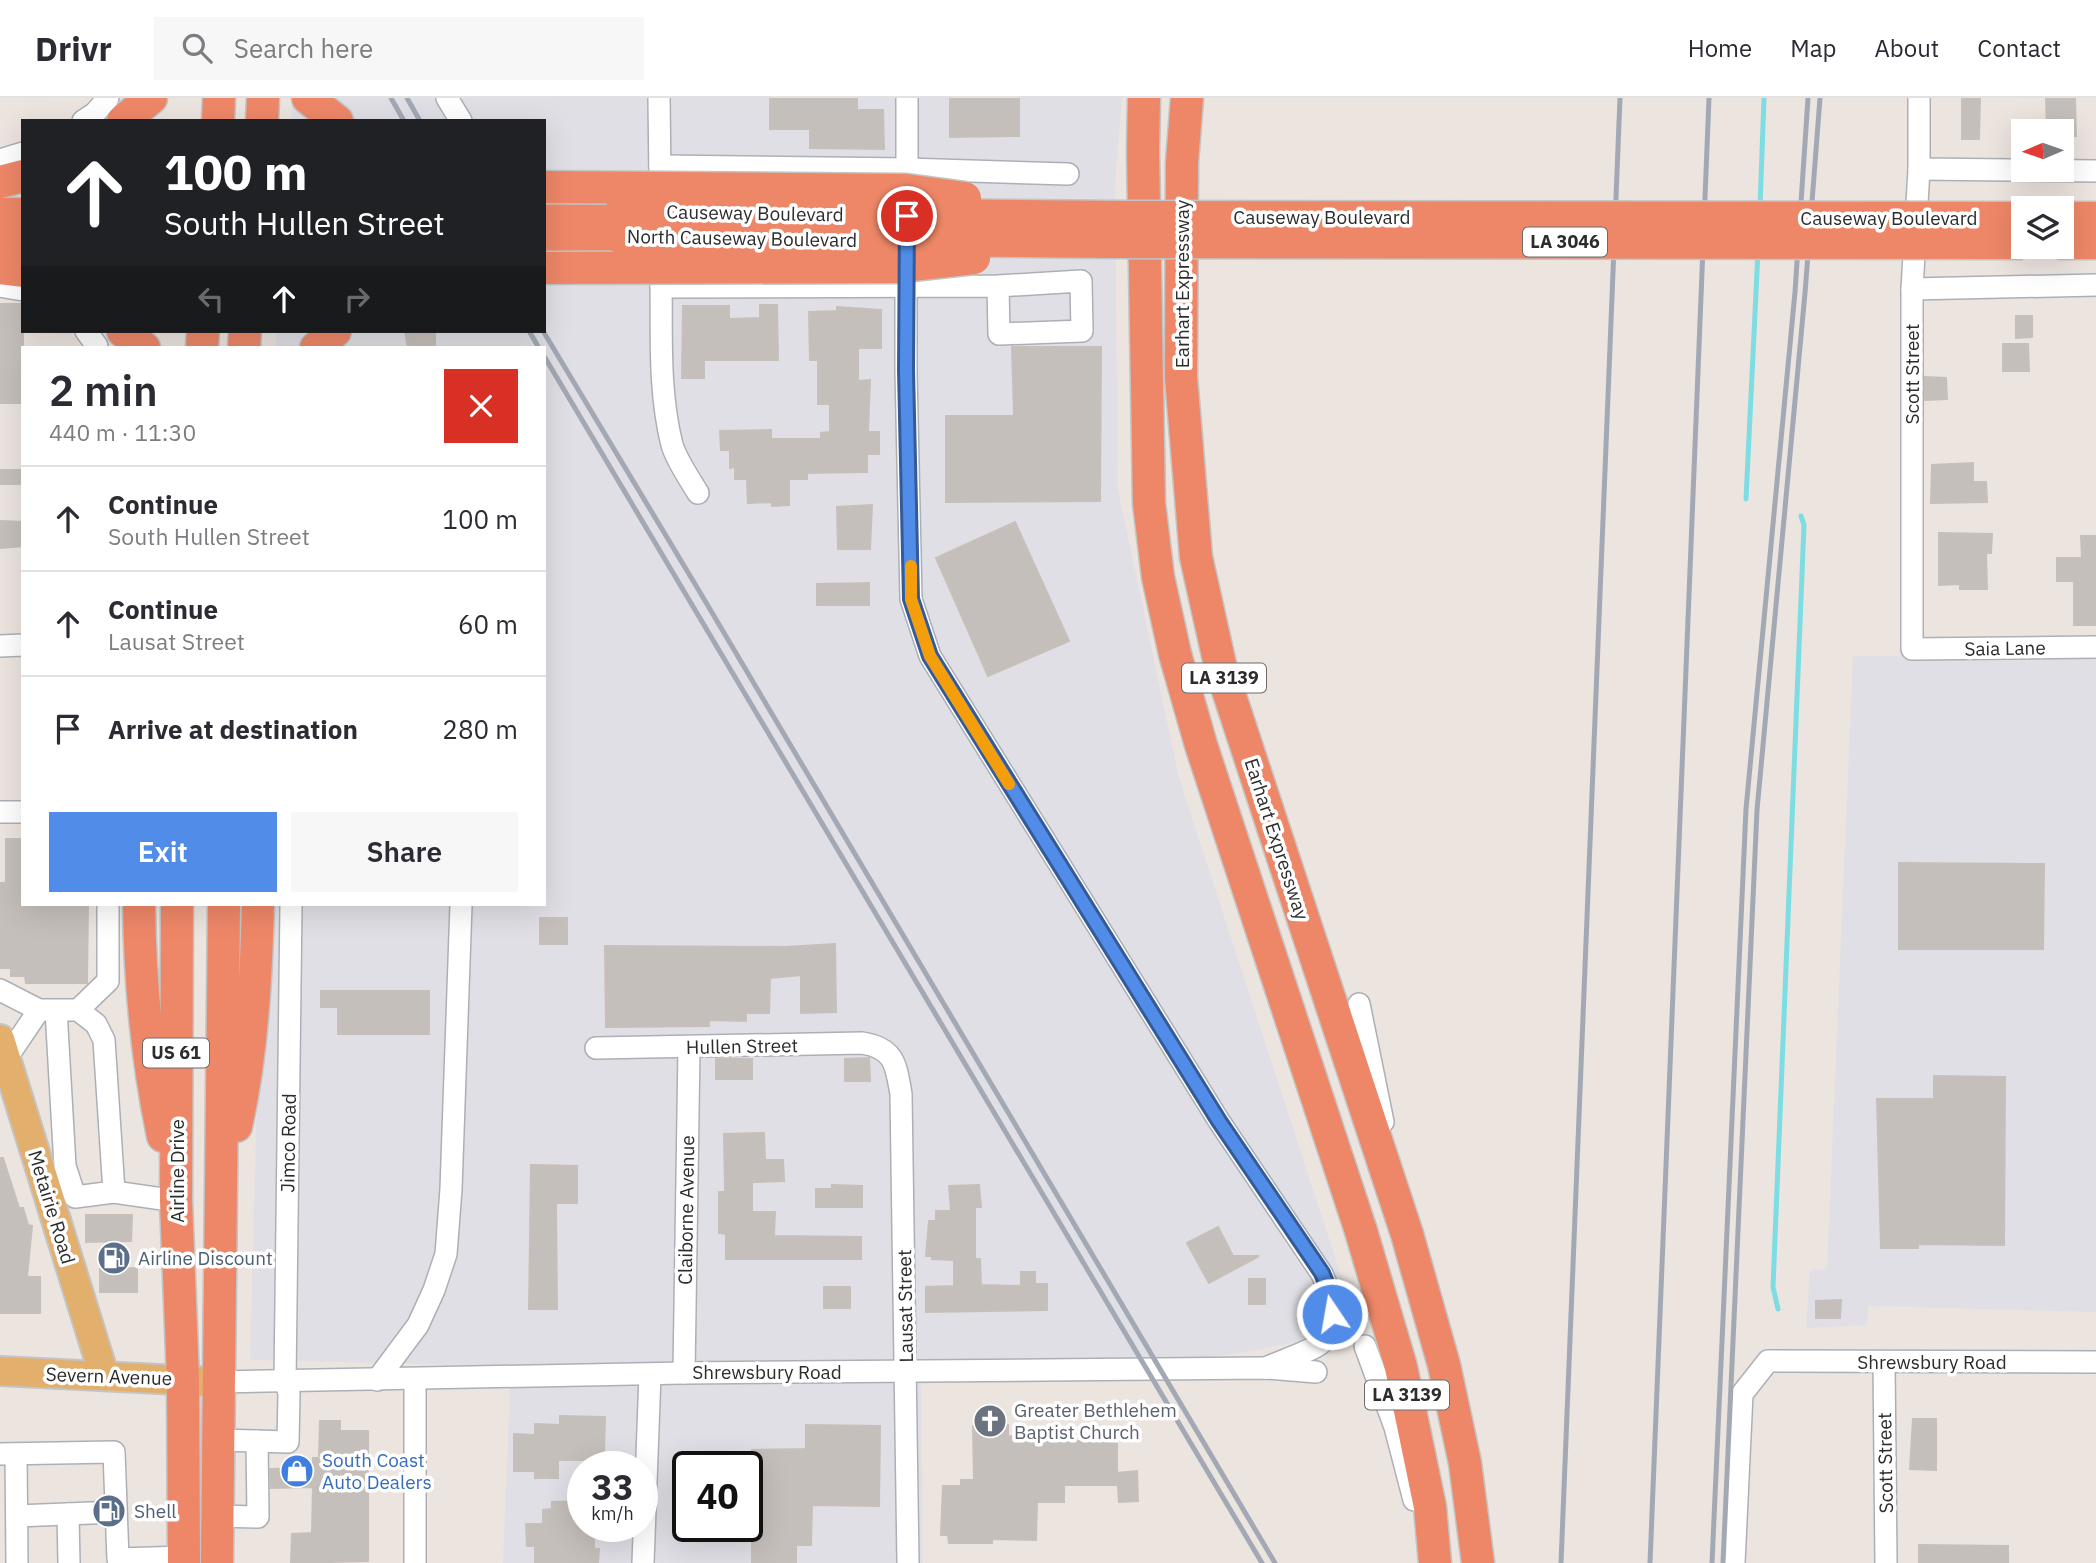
<!DOCTYPE html>
<html lang="en">
<head>
<meta charset="utf-8">
<style>
	:root { --surface:#fff; --page:#f7f7f7; --text:#2b2b33; --muted:#7c7c81; --line:#e1e1e2; --accent:#508ce8 }
	body { margin:0; font-family:"IBM Plex Sans",sans-serif; background:var(--page); color:var(--text); height:100vh; display:flex; flex-direction:column; font-size:26px; white-space:nowrap }
	* { box-sizing:border-box; margin:0 }
	p { font-size:23px; color:var(--muted) }
	.icon { flex:none; width:38px; height:38px; fill:none; stroke:currentColor; stroke-width:2; stroke-linecap:round; stroke-linejoin:round }
	.map { position:relative; flex:1; overflow:hidden }
	.side { position:absolute; left:21px; top:248px; width:525px; height:560px; display:flex; flex-direction:column; background:var(--surface); border-radius:0px; box-shadow:0 7px 28px #0002 }
	.side>* { flex:none }
	.hud { position:absolute; left:21px; top:21px; width:525px; height:214px; border-radius:0px; box-shadow:0 7px 28px #0002; background:#202124; color:#fff; overflow:hidden }
	.needle { width:46px; rotate:268deg }
	.tools { position:absolute; left:2011px; top:21px; display:grid; gap:14px }
	.tools a { display:grid; place-items:center; width:63px; height:63px; border-radius:0px; background:var(--surface); box-shadow:0 7px 28px #0002; font-size:35px }
	.speed { position:absolute; left:567px; top:1353px; display:flex; gap:14px; font-size:35px; font-weight:700; text-align:center }
	.speed>* { display:grid; place-content:center; width:91px; height:91px; border-radius:50%; background:var(--surface); box-shadow:0 7px 28px #0002; line-height:1 }
	.speed small { font-size:18px; font-weight:400 }
	.speed .limit { border:4px solid #111; border-radius:10px; background:#fff; color:#111 }
	.pin { position:absolute; display:grid; place-items:center; width:60px; height:60px; color:#fff; margin:-30px; border:4px solid #fff; border-radius:50%; box-shadow:0 2px 7px #0007 }
	.me { position:absolute; width:77px; margin:-38px; rotate:348deg; stroke-linejoin:round; filter:drop-shadow(0 0 5px #0008) }
	.turn { display:flex; align-items:center; gap:24px; height:147px; padding:0 28px; font-size:32px }
	.turn .icon { width:91px; height:91px; stroke-width:2.5 }
	.turn b { display:block; font-size:49px; line-height:60px }
	.lanes { display:flex; align-items:center; height:66px; padding:0 28px; background:#0003; justify-content:center; gap:35px; direction:ltr }
	.lanes .off { opacity:.35 }
	.round { display:grid; place-items:center; flex:none; width:74px; height:74px; border-radius:0px; background:var(--page) }
	.summary { display:flex; align-items:center; justify-content:space-between; height:119px; padding:0 28px }
	h1 { font-size:42px; font-weight:600; line-height:52px }
	.cta { display:flex; gap:14px; margin-top:auto; padding:14px 28px }
	.cta a { flex:1; height:80px; border-radius:0px; background:var(--accent); color:#fff; font-size:28px; font-weight:600; line-height:80px; text-align:center }
	.cta a+a { background:var(--page); color:var(--text) }
	ul { padding:0; list-style:none }
	li { display:flex; align-items:center; gap:21px; height:105px; padding:0 28px; border-top:2px solid var(--line) }
	li div { flex:1 }
	li b { display:block; font-size:26px }
	li em { font-style:normal }
	header { display:flex; align-items:center; gap:42px; box-sizing:border-box; height:98px; padding:0 35px; background:var(--surface); border-bottom:2px solid var(--line) }
	header strong { font-size:33px }
	nav { display:flex; gap:38px; margin-inline-start:auto; font-size:24px }
	.search { width:490px; height:63px; background:var(--page); display:flex; align-items:center; gap:18px; box-sizing:border-box; padding:0 24px; border-radius:0px; color:var(--muted); font-size:26px }
	.map>svg:first-child { display:block }
	.industrial { fill:#e0dfe5; fill-rule:evenodd }
	.lines { fill:none; stroke-linecap:round; stroke-linejoin:round }
	.stream { stroke:#7ddde3; stroke-width:5 }
	.building { fill:#c5bfbb; stroke:#c7bfb9; stroke-width:2 }
	.minor-casing { stroke:#acb0b6; stroke-width:24 }
	.major-casing { stroke:#c4c4c4; stroke-width:32 }
	.highway-casing { stroke:#c4c4c4; stroke-width:35 }
	.minor { stroke:#fff; stroke-width:21 }
	.major { stroke:#e3af6d; stroke-width:28 }
	.highway { stroke:#ee8768; stroke-width:32 }
	.rail { stroke:#a3a9b4; stroke-width:5 }
	.highway-bridge-casing { stroke:#c4c4c4; stroke-width:35; stroke-linecap:butt }
	.highway-bridge { stroke:#ee8768; stroke-width:32 }
	.route-casing { stroke:#345b97; stroke-width:18 }
	.route { stroke:#508ce8; stroke-width:12 }
	.slow { stroke:#f59e0b; stroke-width:12 }
	.labels { text-anchor:middle; stroke-width:7; stroke-linejoin:round; paint-order:stroke }
	.shield { fill:#fff; stroke:#6b6b6b; stroke-width:2 }
	.shield-label { font-size:18px; font-weight:bold; fill:#2c2c2c }
	.street-label { font-size:19px; fill:#2c2c2c; stroke:#fff }
	.service-label { font-size:19px; fill:#4e5e75; stroke:#fff; text-anchor:start }
	.worship-label { font-size:19px; fill:#5b616d; stroke:#fff; text-anchor:start }
	.shop-label { font-size:19px; fill:#366cbe; stroke:#fff; text-anchor:start }
</style>
</head>
<body>
<header>
<strong>Drivr</strong>
<div class="search"><svg class="icon" aria-label="search" viewBox="0 0 24 24"><circle cx="10" cy="10" r="6"/><path d="M15 15l6 6"/></svg>Search here</div>
<nav><a>Home</a><a>Map</a><a>About</a><a>Contact</a></nav>
</header>
<div class="map">
<svg width="2096" height="1465" viewBox="0 0 2096 1465">
	<rect width="100%" height="100%" fill="#ece4df"/>
	<g class="industrial">
		<path d="M293,0H1122L1115,84L1118,392L1179,680L1359,1233L1137,1273L921,1286L923,1465H503L511,1268L250,1262L262,807H544V250H276V233H544V23H291ZM583,1368H642V1428H583ZM688,1368H747V1428H688Z"/>
		<path d="M2096,557V1214L1868,1208L1867,1227L1806,1230L1810,1172L1827,1171L1853,558Z"/>
	</g>
	<g class="lines">
		<g class="stream">
			<path d="M1760,109L1764,0"/>
			<path d="M1746,401L1758,153"/>
			<path d="M1778,1211L1773,1189L1804,427L1801,418"/>
		</g>
	</g>
	<g class="building">
		<path d="M770,0H857V12H883L884,51L810,50V31H770Z"/>
		<path d="M950,0H1019V38L950,39Z"/>
		<path d="M1962,0H1980L1979,41H1962Z"/>
		<path d="M2046,0H2075L2076,38L2062,39V33H2047Z"/>
		<rect x="0" y="206" width="23" height="99"/>
		<path d="M760,207H777L778,262H704V280H682L683,208H729V221L760,220Z"/>
		<path d="M837,209L881,212V250H858V283L870,282L868,334H879V356H867V374L807,375V381H789V407L772,408V404L748,405L747,381H735V369L730,370V352H721L720,333L771,332V341H821V335L830,334V306H818V262H810L809,214L837,213Z"/>
		<path d="M2016,218H2032V239L2016,240Z"/>
		<path d="M405,233H435V250H408Z"/>
		<path d="M2003,246H2028L2029,273H2003Z"/>
		<path d="M1012,249H1101L1100,403L946,404V318H1014Z"/>
		<path d="M1925,279L1946,280L1947,301L1925,302Z"/>
		<path d="M1973,365V384H1986L1987,404L1931,405L1932,367Z"/>
		<rect x="0" y="372" width="23" height="14"/>
		<path d="M872,407L870,451H838L837,409Z"/>
		<path d="M0,423L23,424V448L0,450Z"/>
		<path d="M1015,424L1069,543L988,578L936,460Z"/>
		<path d="M1939,435L1992,436L1991,455H1986L1987,491H1960V486L1939,487Z"/>
		<path d="M2081,438H2096V527H2074V483H2057V460H2082Z"/>
		<path d="M869,485V507H817V486Z"/>
		<path d="M6,741H23V807H88L87,885H26L25,878H11V870H0V785H6Z"/>
		<path d="M1899,765L2044,766L2043,851H1899Z"/>
		<rect x="540" y="820" width="27" height="26"/>
		<path d="M835,846L836,914L801,915V877L770,880L769,915H746V923L709,922V928L606,929L605,848L785,849Z"/>
		<path d="M321,893H429V936H338V909H321Z"/>
		<path d="M869,960L870,983H845V961Z"/>
		<rect x="716" y="961" width="36" height="20"/>
		<path d="M1934,978L2005,979L2004,1147L1918,1146V1150H1881L1877,1001H1934Z"/>
		<path d="M764,1035L765,1062H783L784,1083L752,1084V1114H775L774,1138L861,1139V1161H726V1136L719,1135V1094H725V1090L724,1036Z"/>
		<path d="M0,1060H3L19,1110H23L28,1127L32,1128L27,1179H40V1215H0Z"/>
		<path d="M531,1067L577,1068V1105H556L557,1211H529Z"/>
		<path d="M832,1087L862,1088V1109H816V1091H832Z"/>
		<path d="M979,1087L981,1109H975V1161H980L981,1187L1021,1188V1174H1035V1186H1047V1212L926,1214V1189L954,1188V1162L932,1161V1158H926L929,1123H936V1113H951L949,1088Z"/>
		<path d="M86,1117H132L131,1143L86,1144Z"/>
		<path d="M1218,1129L1233,1158H1259L1209,1185L1187,1145Z"/>
		<path d="M137,1170V1194H100V1171Z"/>
		<rect x="1249" y="1181" width="16" height="25"/>
		<rect x="824" y="1189" width="26" height="21"/>
		<path d="M1841,1202L1840,1220H1816V1203Z"/>
		<path d="M560,1318L605,1319L604,1354H599L598,1362H558V1380H535V1373H514V1336L535,1337V1326L560,1327Z"/>
		<path d="M1913,1321H1936V1372L1910,1371Z"/>
		<path d="M320,1323H340V1333H368V1463L291,1465L292,1436L312,1435L313,1389L271,1390L270,1371L313,1370V1360H319Z"/>
		<path d="M806,1327L880,1328L879,1408L812,1407L811,1447H796V1465H752V1352L806,1351Z"/>
		<path d="M1008,1327V1338L1064,1339V1343H1114L1117,1346V1387H1064V1404H1037L1036,1442L992,1441V1445H949L948,1437H941L943,1388H961V1382H974L973,1328Z"/>
		<path d="M1137,1373L1138,1403L1119,1404L1117,1375Z"/>
		<path d="M583,1403V1428L594,1431V1451H599L598,1465H535V1448H527L526,1426H543V1412L552,1411V1404Z"/>
		<path d="M1919,1447L2008,1448V1465H1919Z"/>
	</g>
	<g class="lines">
		<defs>
			<g id="minor">
				<path d="M447,0L461,23"/>
				<path d="M659,0L660,82"/>
				<path d="M1919,0V71L1912,191V551L2096,549"/>
				<path d="M83,23L95,15L108,0"/>
				<path d="M0,62L23,55"/>
				<path d="M660,68L907,71L1068,76"/>
				<path d="M1919,71L2096,73"/>
				<path d="M907,103V0"/>
				<path d="M906,156V273L911,501L930,558L1219,1023L1322,1176C1331,1195 1339,1226 1322,1244C1315,1252 1278,1264 1266,1270"/>
				<path d="M661,177C662,234 658,291 672,347C677,363 689,380 698,395"/>
				<path d="M0,188L23,192"/>
				<path d="M661,189L998,188L999,236L1082,233L1081,183L998,188"/>
				<path d="M1912,191L2096,187"/>
				<path d="M86,233L97,248"/>
				<path d="M0,548L23,547"/>
				<path d="M0,714H23"/>
				<path d="M0,892L39,912H78L96,926L104,942L114,1094L75,1099L65,1068L56,912"/>
				<path d="M1359,906L1383,1024"/>
				<path d="M78,912L108,883V807"/>
				<path d="M596,950L862,945C895,950 896,967 901,996L908,1465"/>
				<path d="M6,961L39,912"/>
				<path d="M114,1094L176,1103"/>
				<path d="M1365,1248L1395,1329L1414,1402"/>
				<path d="M1884,1264L1886,1465"/>
				<path d="M684,1275L689,950"/>
				<path d="M377,1282L418,1227L434,1192L446,1156L451,1091L461,807"/>
				<path d="M218,1284L684,1275L1266,1270L1316,1274"/>
				<path d="M217,1342L288,1344L289,1295L285,1283L291,807"/>
				<path d="M0,1356L114,1354L118,1461L184,1459"/>
				<path d="M16,1356L17,1465"/>
				<path d="M68,1416L69,1465"/>
				<path d="M17,1418L116,1414"/>
				<path d="M217,1418L258,1419L257,1343"/>
				<path d="M415,1465V1281"/>
				<path d="M643,1465L650,1277"/>
				<path d="M1734,1465L1742,1296L1768,1263L2096,1264"/>
			</g>
			<g id="major">
				<path d="M0,941L104,1277"/>
				<path d="M0,1273L218,1284"/>
			</g>
			<g id="highway">
				<path d="M308,0L337,23"/>
				<path d="M1144,0L1143,53L1149,405L1158,479L1175,556L1201,647L1361,1133L1401,1269L1430,1409L1435,1465"/>
				<path d="M1187,0L1182,64L1181,279L1196,459L1221,571L1407,1136L1444,1267L1465,1365L1478,1465"/>
				<path d="M123,23L151,0"/>
				<path d="M218,23L219,0"/>
				<path d="M262,23L263,0"/>
				<path d="M0,84L23,78"/>
				<path d="M544,115L621,114"/>
				<path d="M0,116H23"/>
				<path d="M2062,120H2096"/>
				<path d="M544,140L620,139"/>
				<path d="M0,142H23"/>
				<path d="M2062,145H2096"/>
				<path d="M0,170L23,173"/>
				<path d="M123,233L144,250"/>
				<path d="M202,250L203,233"/>
				<path d="M244,250L245,233"/>
				<path d="M316,250L335,233"/>
				<path d="M139,807C140,885 147,961 163,1038"/>
				<path d="M177,807L176,1103L183,1281L184,1465"/>
				<path d="M236,1028C252,956 256,881 258,807"/>
				<path d="M217,1465L224,807"/>
			</g>
		</defs>
		<use href="#minor" class="minor-casing"/>
		<use href="#major" class="major-casing"/>
		<use href="#highway" class="highway-casing"/>
		<use href="#minor" class="minor"/>
		<use href="#major" class="major"/>
		<use href="#highway" class="highway"/>
		<g class="rail">
			<path d="M391,0L404,23"/>
			<path d="M407,0L420,23"/>
			<path d="M529,233L539,250"/>
			<path d="M543,233L698,491L1275,1465"/>
			<path d="M544,258L1262,1465"/>
			<path d="M1561,1465L1620,0"/>
			<path d="M1650,1465L1709,0"/>
			<path d="M1712,1465L1746,711L1795,194L1808,0"/>
			<path d="M1723,1465L1757,712L1805,195L1820,0"/>
		</g>
		<defs>
			<g id="highway-bridge">
				<path d="M544,89L906,92L965,100"/>
				<path d="M621,114L1126,119L2023,120"/>
				<path d="M620,139L1108,144L2023,145"/>
				<path d="M544,170L894,169L974,160"/>
			</g>
		</defs>
		<use href="#highway-bridge" class="highway-bridge-casing"/>
		<use href="#highway-bridge" class="highway-bridge"/>
	</g>
	<g class="lines">
		<defs>
			<path id="route" d="M907,118L906,272L911,501L930,558L1219,1023L1322,1175L1329,1192L1332,1216"/>
		</defs>
		<use href="#route" class="route-casing"/>
		<use href="#route" class="route"/>
		<path class="slow" d="M911,468V501L930,558L1009,686"/>
	</g>
	<defs>
		<symbol id="fuel-disc" viewBox="-11 -11 22 22"><circle r="9.5" fill="#5c6f8a" stroke="#fff"/><path d="M-5.5-6h7V0h2V4h1.3V-2.5L3-4.5l.8-.8L6-3V5H2.5V1h-1V6h-7ZM-4.2-4.7v3.2H.2V-4.7Z" fill="#fff"/></symbol>
		<symbol id="church-disc" viewBox="-11 -11 22 22"><circle r="9.5" fill="#6b7280" stroke="#fff"/><path d="M-1.2-6h2.4v3.5h3.3v2.4h-3.3V6h-2.4V-.1h-3.3v-2.4h3.3Z" fill="#fff"/></symbol>
		<symbol id="shop-disc" viewBox="-11 -11 22 22"><circle r="9.5" fill="#3f7fe0" stroke="#fff"/><path d="M-5-2.5h2.3a2.7 3.5 0 0 1 5.4 0H5L5.5 6h-11ZM-1.5-2.5h3a1.5 2.3 0 0 0-3 0Z" fill="#fff"/></symbol>
	</defs>
	<g fill-rule="evenodd">
		<use href="#fuel-disc" x="95" y="1141" width="38" height="38"/>
		<use href="#church-disc" x="971" y="1304" width="38" height="38"/>
		<use href="#shop-disc" x="278" y="1354" width="38" height="38"/>
		<use href="#fuel-disc" x="90" y="1394" width="38" height="38"/>
	</g>
	<g class="labels">
		<g class="shield">
			<rect x="1523" y="129.5" width="84" height="29" rx="5"/>
			<rect x="1182" y="565.5" width="84" height="29" rx="5"/>
			<rect x="143" y="940.5" width="66" height="29" rx="5"/>
			<rect x="1365" y="1282.5" width="84" height="29" rx="5"/>
		</g>
		<g class="shield-label">
			<text x="1565" y="150">LA 3046</text>
			<text x="1224" y="586">LA 3139</text>
			<text x="176" y="961">US 61</text>
			<text x="1407" y="1303">LA 3139</text>
		</g>
		<g class="street-label">
			<text transform="translate(755 115) rotate(1)" y="7">Causeway Boulevard</text>
			<text x="1322" y="126">Causeway Boulevard</text>
			<text x="1889" y="127">Causeway Boulevard</text>
			<text transform="translate(742 140) rotate(1)" y="7">North Causeway Boulevard</text>
			<text transform="translate(1182 186) rotate(-90)" y="7">Earhart Expressway</text>
			<text transform="translate(1912 276) rotate(-90)" y="7">Scott Street</text>
			<text transform="translate(2005 550) rotate(-1)" y="7">Saia Lane</text>
			<text transform="translate(1277 741) rotate(72)" y="7">Earhart Expressway</text>
			<text transform="translate(742 948) rotate(-1)" y="7">Hullen Street</text>
			<text transform="translate(288 1045) rotate(-89)" y="7">Jimco Road</text>
			<text transform="translate(177 1073) rotate(-90)" y="7">Airline Drive</text>
			<text transform="translate(52 1109) rotate(73)" y="7">Metairie Road</text>
			<text transform="translate(686 1112) rotate(-89)" y="7">Claiborne Avenue</text>
			<text transform="translate(905 1208) rotate(-91)" y="7">Lausat Street</text>
			<text x="1932" y="1271">Shrewsbury Road</text>
			<text x="767" y="1281">Shrewsbury Road</text>
			<text transform="translate(109 1278) rotate(2)" y="7">Severn Avenue</text>
			<text transform="translate(1885 1365) rotate(-91)" y="7">Scott Street</text>
		</g>
		<g class="service-label">
			<text x="138" y="1167">Airline Discount</text>
			<text x="134" y="1420">Shell</text>
		</g>
		<g class="worship-label">
			<text x="1014" y="1319">Greater Bethlehem<tspan x="1014" dy="22">Baptist Church</tspan></text>
		</g>
		<g class="shop-label">
			<text x="322" y="1369">South Coast<tspan x="322" dy="22">Auto Dealers</tspan></text>
		</g>
	</g>
</svg>
<div class="tools">
<a><svg class="needle" viewBox="-14 -14 28 28"><path d="M0-13l5 13h-10z" fill="#e53935"/><path d="M0 13l5-13h-10z" fill="#7c7c81"/></svg></a>
<a><svg class="icon" aria-label="layers" viewBox="0 0 24 24"><path d="M12 4l9 5-9 5-9-5zM3 14l9 5 9-5"/></svg></a>
</div>
<div class="speed"><div>33<small>km/h</small></div><div class="limit">40</div></div>
<div class="pin" style="left:907px;top:118px;background:#d93025"><svg class="icon" aria-label="arrive" viewBox="0 0 24 24"><path d="M6 21V4h12l-3 4 3 4H6"/></svg></div>
<svg class="me" style="left:1332px;top:1216px" viewBox="-20 -20 40 40"><circle r="17" fill="#508ce8" stroke="#fff" stroke-width="3"/><path d="M0-11L8 9 0 5-8 9z" fill="#fff"/></svg>
<div class="hud">
<div class="turn"><svg class="icon" aria-label="ahead" viewBox="0 0 24 24"><path d="M12 20V5M6 11l6-6 6 6"/></svg><div><b>100 m</b>South Hullen Street</div></div>
<div class="lanes"><svg class="icon off" aria-label="left" viewBox="0 0 24 24"><path d="M17 20v-9H6M10 6l-5 5 5 5"/></svg><svg class="icon" aria-label="ahead" viewBox="0 0 24 24"><path d="M12 20V5M6 11l6-6 6 6"/></svg><svg class="icon off" aria-label="right" viewBox="0 0 24 24"><path d="M7 20v-9h11M14 6l5 5-5 5"/></svg></div>
</div>
<section class="side">
<div class="summary"><div><h1>2 min</h1><p>440 m · 11:30</p></div><a class="round" style="background:#d93025;color:#fff"><svg class="icon" aria-label="close" viewBox="0 0 24 24"><path d="M6 6l12 12M18 6L6 18"/></svg></a></div>
<ul>
<li><svg class="icon" aria-label="ahead" viewBox="0 0 24 24"><path d="M12 20V5M6 11l6-6 6 6"/></svg><div><b>Continue</b><p>South Hullen Street</p></div><em>100 m</em></li>
<li><svg class="icon" aria-label="ahead" viewBox="0 0 24 24"><path d="M12 20V5M6 11l6-6 6 6"/></svg><div><b>Continue</b><p>Lausat Street</p></div><em>60 m</em></li>
<li><svg class="icon" aria-label="arrive" viewBox="0 0 24 24"><path d="M6 21V4h12l-3 4 3 4H6"/></svg><div><b>Arrive at destination</b></div><em>280 m</em></li>
</ul>
<div class="cta"><a>Exit</a><a>Share</a></div>
</section>
</div>
</body>
</html>
